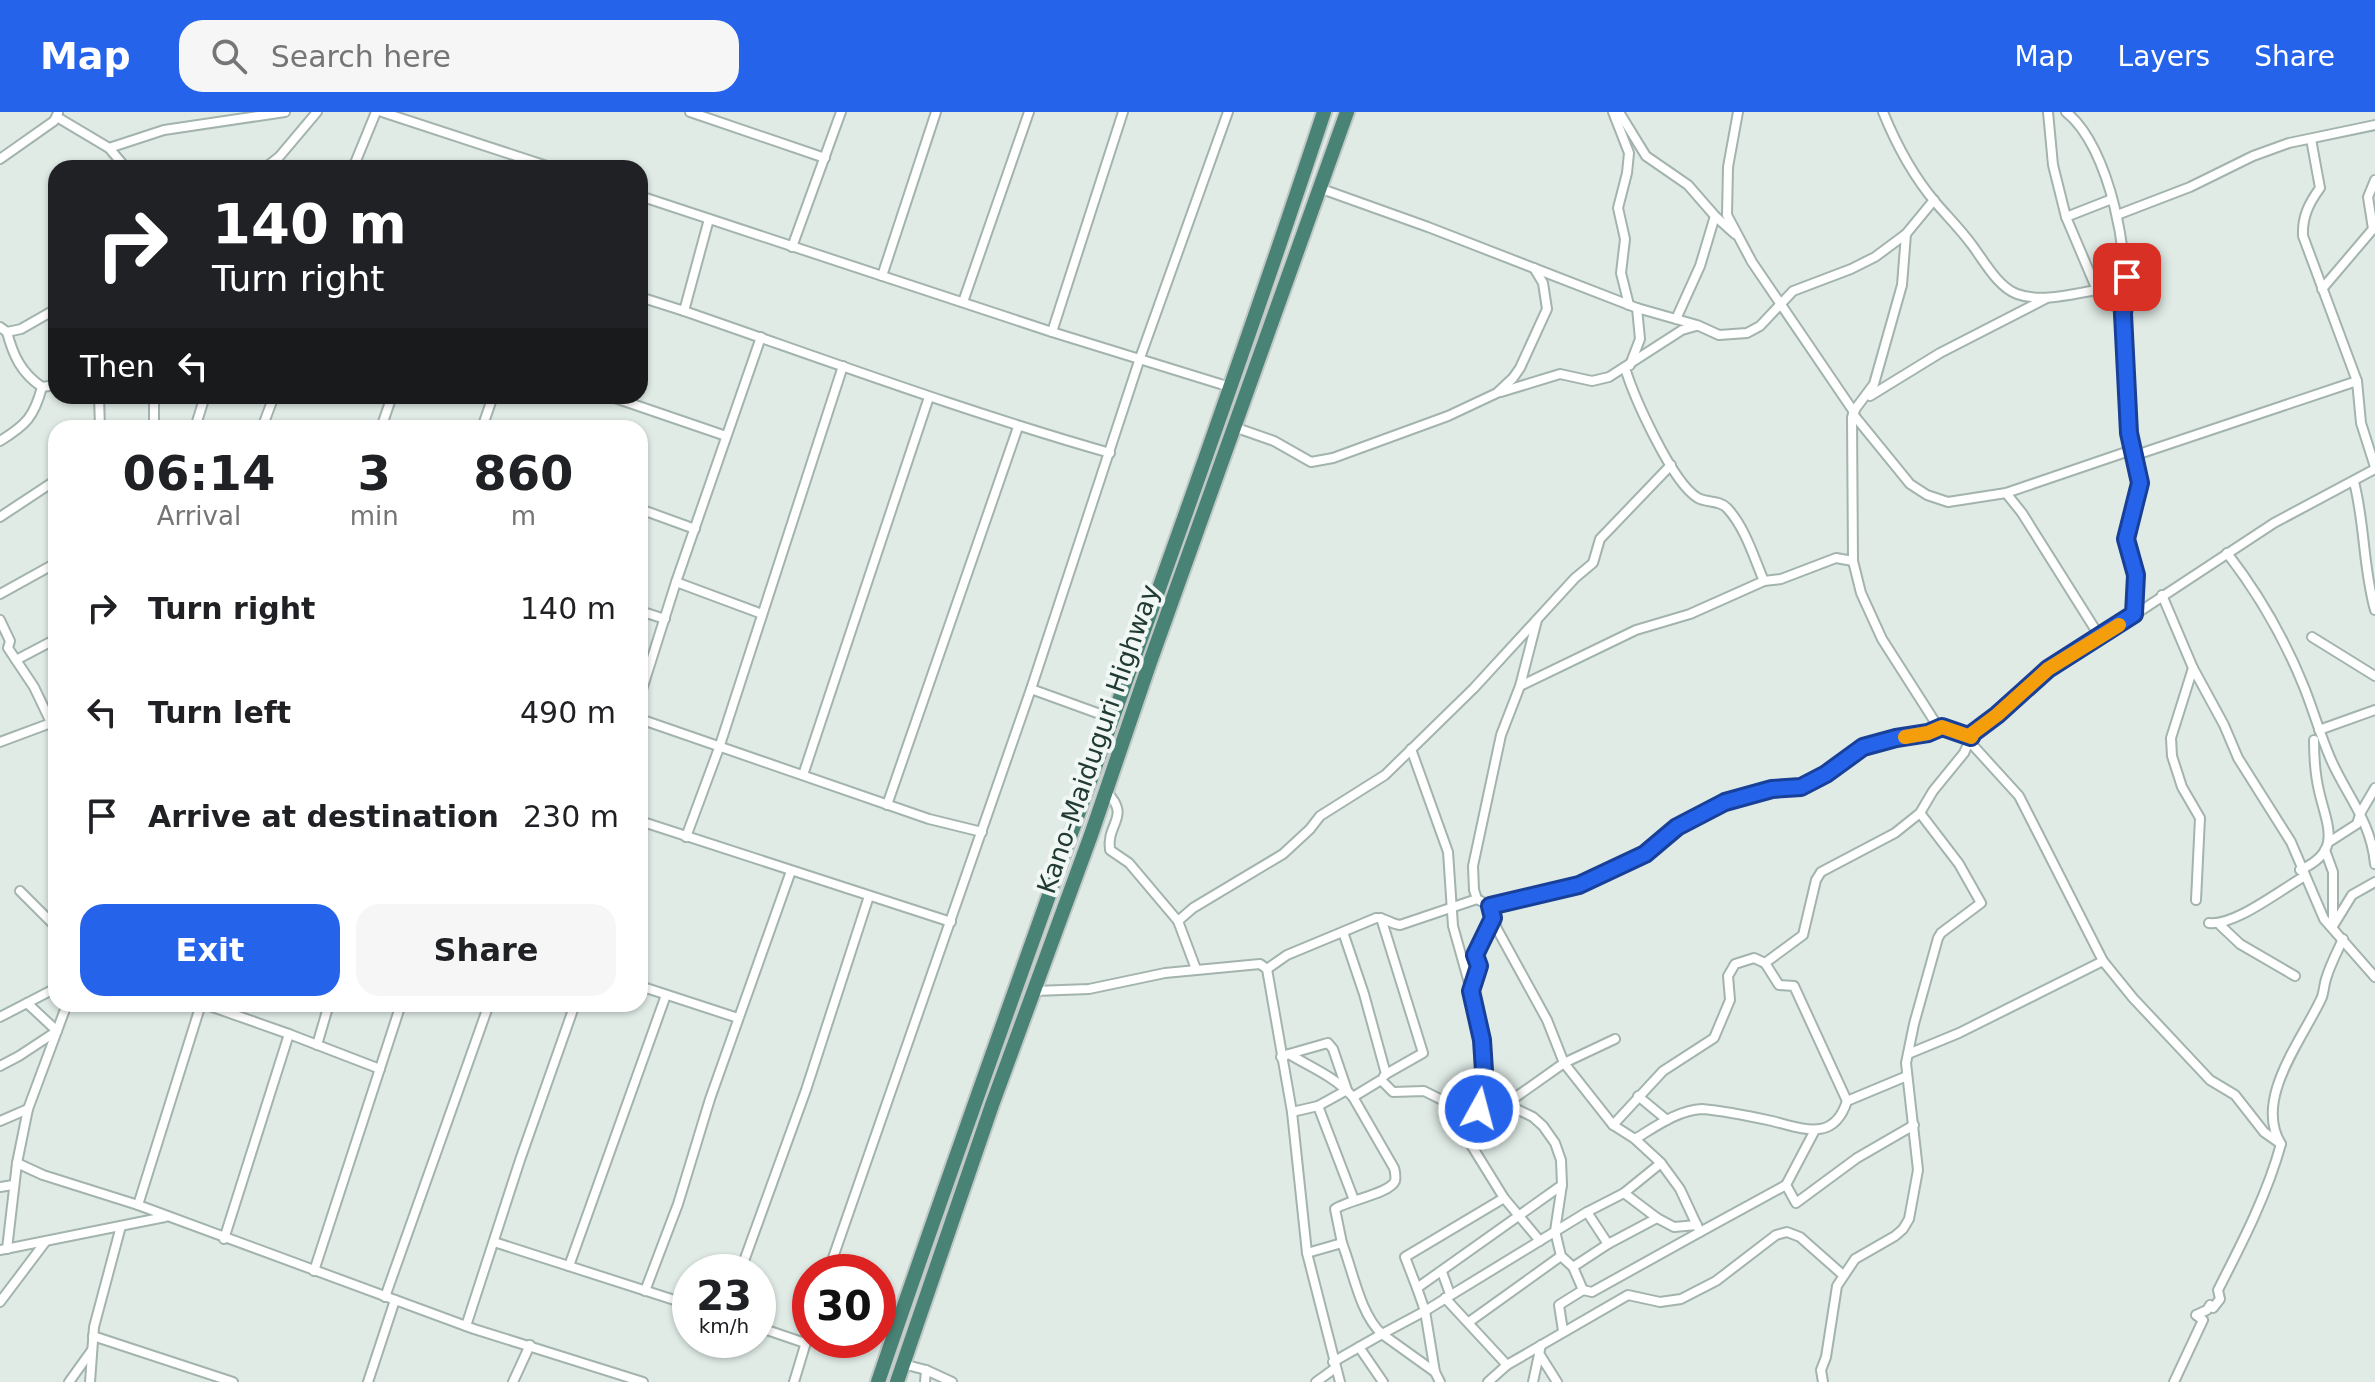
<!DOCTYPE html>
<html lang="en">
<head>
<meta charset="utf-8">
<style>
	:root { --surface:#fff; --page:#f6f6f6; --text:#202124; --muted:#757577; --accent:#2563eb }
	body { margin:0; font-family:"DejaVu Sans",sans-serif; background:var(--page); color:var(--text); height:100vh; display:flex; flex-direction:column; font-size:30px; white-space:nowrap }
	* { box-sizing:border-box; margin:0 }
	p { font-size:26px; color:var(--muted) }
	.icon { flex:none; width:44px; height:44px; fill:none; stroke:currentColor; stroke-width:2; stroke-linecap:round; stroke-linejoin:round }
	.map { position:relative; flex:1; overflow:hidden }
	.panel { position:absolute; left:48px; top:308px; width:600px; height:592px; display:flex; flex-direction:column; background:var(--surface); border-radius:24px; box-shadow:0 2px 6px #0004 }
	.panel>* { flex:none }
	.banner { position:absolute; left:48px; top:48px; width:600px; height:244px; border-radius:24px; box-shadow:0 2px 6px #0004; background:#202124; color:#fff; overflow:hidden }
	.speed { position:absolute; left:672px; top:1142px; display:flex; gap:16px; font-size:40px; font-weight:700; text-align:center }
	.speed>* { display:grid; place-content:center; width:104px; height:104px; border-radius:50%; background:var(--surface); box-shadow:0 2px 6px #0004; line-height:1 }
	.speed small { font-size:20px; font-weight:400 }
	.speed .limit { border:12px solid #d22; background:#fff; color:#111 }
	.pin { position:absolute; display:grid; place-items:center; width:68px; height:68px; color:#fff; margin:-34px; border-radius:16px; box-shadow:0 4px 12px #0006 }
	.me { position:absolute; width:88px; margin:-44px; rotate:7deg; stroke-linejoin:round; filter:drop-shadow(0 0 6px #0008) }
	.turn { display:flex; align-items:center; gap:28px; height:168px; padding:0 32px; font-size:36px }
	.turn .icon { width:104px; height:104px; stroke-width:2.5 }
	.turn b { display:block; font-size:56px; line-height:68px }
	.then { display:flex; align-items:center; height:76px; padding:0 32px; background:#0003; gap:16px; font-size:30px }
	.eta { display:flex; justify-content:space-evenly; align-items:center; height:136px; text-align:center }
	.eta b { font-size:48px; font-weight:600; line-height:56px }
	.cta { display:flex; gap:16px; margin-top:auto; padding:16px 32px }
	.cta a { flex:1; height:92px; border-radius:24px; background:var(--accent); color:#fff; font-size:32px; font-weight:600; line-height:92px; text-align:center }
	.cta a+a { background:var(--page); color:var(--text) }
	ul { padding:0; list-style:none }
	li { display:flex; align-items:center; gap:24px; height:104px; padding:0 32px }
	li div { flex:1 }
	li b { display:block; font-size:30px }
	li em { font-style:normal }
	header { display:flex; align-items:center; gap:48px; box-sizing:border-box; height:112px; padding:0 40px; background:var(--accent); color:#fff }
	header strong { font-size:38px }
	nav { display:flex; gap:44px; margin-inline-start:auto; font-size:28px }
	.search { width:560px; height:72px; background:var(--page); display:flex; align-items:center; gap:20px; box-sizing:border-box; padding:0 28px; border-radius:24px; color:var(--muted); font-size:30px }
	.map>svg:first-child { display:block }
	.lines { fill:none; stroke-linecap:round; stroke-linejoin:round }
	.minor-casing { stroke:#a3b3ad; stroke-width:12 }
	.trunk-casing { stroke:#c1c8c6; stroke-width:18 }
	.minor { stroke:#fff; stroke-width:8 }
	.trunk { stroke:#498375; stroke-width:14 }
	.route-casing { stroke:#184099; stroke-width:20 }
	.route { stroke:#2563eb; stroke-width:14 }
	.slow { stroke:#f59e0b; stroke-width:14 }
	.labels { text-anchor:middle; stroke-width:8; stroke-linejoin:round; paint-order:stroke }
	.street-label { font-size:26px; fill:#213b33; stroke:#f0f7f4 }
</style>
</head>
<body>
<header>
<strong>Map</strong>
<div class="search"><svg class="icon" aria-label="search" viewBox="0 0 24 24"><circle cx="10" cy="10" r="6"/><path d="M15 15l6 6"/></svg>Search here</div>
<nav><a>Map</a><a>Layers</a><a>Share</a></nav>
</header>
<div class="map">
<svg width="2375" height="1270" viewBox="0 0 2375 1270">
	<rect width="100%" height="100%" fill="#e0ebe6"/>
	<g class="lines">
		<defs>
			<g id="minor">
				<path d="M382,0L553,56"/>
				<path d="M690,0L825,46"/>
				<path d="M1613,0L1629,41L1627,61L1618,96L1625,127L1621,161L1629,193"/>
				<path d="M1619,0L1646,44L1688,73L1715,104L1735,122"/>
				<path d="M1738,0L1728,55L1727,103L1752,150L1854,300"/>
				<path d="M1883,0C1896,32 1913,64 1936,91C1948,105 1961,118 1972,133C1984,149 1998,175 2017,182C2042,191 2072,182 2097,178"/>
				<path d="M2048,0L2053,53L2066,105L2097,178L2123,202L2125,210L2129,321L2140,371L2126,427L2136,463L2134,502"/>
				<path d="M2066,0C2110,34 2132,150 2123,202"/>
				<path d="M57,5L109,36L126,56"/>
				<path d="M2311,27L2320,76C2309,91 2302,105 2303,124L2357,269L2361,311L2375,355"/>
				<path d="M109,36L164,18L285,0"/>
				<path d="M0,47L54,9L58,1"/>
				<path d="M265,56L279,45L317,0"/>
				<path d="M353,56L376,0"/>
				<path d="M1319,76L1428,115L1637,196L1697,213L1719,223L1747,221L1760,214L1793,179L1851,157L1875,145L1906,122"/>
				<path d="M640,84L1052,220L1230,275"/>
				<path d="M1934,88L1906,122L1902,173L1874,272L1856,296L1852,305L1853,449L1861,481L1882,527L1935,610L1942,615L1971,625"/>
				<path d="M2117,103L2190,75L2253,44L2289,31L2375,13"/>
				<path d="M2066,105L2112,87"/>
				<path d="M792,135L841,0"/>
				<path d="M882,164L936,0"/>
				<path d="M2322,177L2373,117L2368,85L2375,68"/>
				<path d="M640,185L684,199L709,107"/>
				<path d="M963,190L1029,0"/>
				<path d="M684,199C826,248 966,300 1110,341"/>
				<path d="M1676,207L1700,154L1715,104"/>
				<path d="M0,215L7,220L21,217L56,197"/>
				<path d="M7,220C13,243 21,261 42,275L56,273"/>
				<path d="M1052,220L1123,0"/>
				<path d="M1630,253L1640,227L1637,196"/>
				<path d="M1625,256C1634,285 1672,371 1698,386C1707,391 1720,388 1727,396C1745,415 1754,446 1764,469"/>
				<path d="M1501,280L1560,262L1592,269L1609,265L1682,218L1696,214"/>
				<path d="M99,284L100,316"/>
				<path d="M609,284L726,324"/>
				<path d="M1870,284L1940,241L2047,186"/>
				<path d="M1853,302L1910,372L1927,383L1948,390L2006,381L2132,338"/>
				<path d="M1234,315L1274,329L1311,350L1333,346L1448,304L1497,281L1513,266L1520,256L1547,197L1543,171L1534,156"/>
				<path d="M154,316V284"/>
				<path d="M195,316L205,284"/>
				<path d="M262,316L274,284"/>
				<path d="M381,316L392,284"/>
				<path d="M482,316L493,284"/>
				<path d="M0,329C26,313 34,305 42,275"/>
				<path d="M2133,344L2357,269"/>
				<path d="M2354,370C2365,412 2363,456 2375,498"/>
				<path d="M2006,381L2022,401L2100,525"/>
				<path d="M640,397L695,417"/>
				<path d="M0,405L56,368"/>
				<path d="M2227,441C2258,481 2285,528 2304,575C2314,600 2321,626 2332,650C2349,687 2371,710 2375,752"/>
				<path d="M676,470L762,502"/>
				<path d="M0,482L56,451"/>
				<path d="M2162,483L2193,556L2224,613L2238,646L2291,730L2324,807L2375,865"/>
				<path d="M640,499L665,507"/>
				<path d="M0,508L10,529L8,536L34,575L56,621"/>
				<path d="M1537,508L1520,574L1501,623L1473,754L1474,778L1477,787L1490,794L1579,773L1645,742L1677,715L1725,690L1772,677L1801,675L1826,662L1863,635L1896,626L1928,621L1942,615"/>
				<path d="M2312,525L2375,564"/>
				<path d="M16,548L56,527"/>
				<path d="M2193,556L2171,626L2172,644L2182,675L2200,706L2196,788"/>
				<path d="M1520,574L1636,518L1690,502L1764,469L1781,467L1836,446L1853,449"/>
				<path d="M1031,577L1111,606"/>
				<path d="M640,584L676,470L761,225"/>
				<path d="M640,607L929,707L982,720"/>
				<path d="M2319,618L2375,598"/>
				<path d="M1969,629L2019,684L2103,849L2133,886L2210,968L2235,983L2264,1020L2281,1032"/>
				<path d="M0,630L51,611"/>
				<path d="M1411,637L1448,740L1453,814L1478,903L1482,928L1484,959L1479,997L1465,1023"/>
				<path d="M803,663L929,285"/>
				<path d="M1106,679C1132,706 1106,710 1110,738L1129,751L1178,809L1196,857"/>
				<path d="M887,693L1018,315"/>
				<path d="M640,709L951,810"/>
				<path d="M686,725L719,636L843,254"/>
				<path d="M2329,730L2357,712L2361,700L2375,676"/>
				<path d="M2325,738L2333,760V814"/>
				<path d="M2300,758C2343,739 2327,714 2319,679C2315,662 2314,646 2314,628"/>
				<path d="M20,779L56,815"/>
				<path d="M1490,794L1497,817L1547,908L1564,951L1613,1013L1635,1027L1661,1051L1680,1077L1700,1120L1786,1073L1796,1091L1857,1046L1914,1013"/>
				<path d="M1381,806L1423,941L1386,962"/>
				<path d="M1178,809L1193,796L1283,742L1310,717L1320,704L1385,663L1474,576L1575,466L1593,451L1600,427L1671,353"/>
				<path d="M2209,811C2235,814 2280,778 2305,764"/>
				<path d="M2220,813L2240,832L2295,864"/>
				<path d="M2333,814L2352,783L2375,770"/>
				<path d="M1343,820L1364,882L1386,962L1384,964"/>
				<path d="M1765,851L1779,873L1794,874L1847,989"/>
				<path d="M1267,857L1287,843L1376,806C1385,805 1390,812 1400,813L1477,787"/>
				<path d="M1469,862L1467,855L1493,806"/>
				<path d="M640,874L738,906"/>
				<path d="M1471,878L1479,854L1475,843"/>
				<path d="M1035,879L1089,877L1165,861L1260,852L1267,857L1292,1000L1307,1141L1340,1270"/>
				<path d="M204,892L289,922L224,1127"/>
				<path d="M0,905L56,876"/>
				<path d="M289,922L380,957"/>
				<path d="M317,933L329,892"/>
				<path d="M1289,942L1324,932L1328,931L1333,937L1347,978L1318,994L1354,1088"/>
				<path d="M1908,942L1959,921L2103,849"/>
				<path d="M1281,945L1289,942C1312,956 1334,964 1353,985L1381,968L1393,980L1424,979L1444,989L1479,997L1506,992L1533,1005L1543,1014L1555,1031L1561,1048L1562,1073L1555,1119L1561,1144L1573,1155L1583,1178L1559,1193L1563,1219"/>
				<path d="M0,954L19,944L57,919L27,891"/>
				<path d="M1638,984L1667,1008"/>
				<path d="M1444,989L1504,1086L1540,1129"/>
				<path d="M1506,992L1564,951L1615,927"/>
				<path d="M1292,1000L1318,994"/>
				<path d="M0,1009L28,997"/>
				<path d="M1613,1013L1663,959L1714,926L1730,888L1728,864L1735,852L1754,846L1765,851L1803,823L1816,768L1821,760L1895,721L1920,701L1933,679L1964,641L1973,621L1997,603L2048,557L2110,519L2274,411L2375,357"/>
				<path d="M1635,1027C1655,1015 1678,998 1702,997C1726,999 1749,1004 1772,1009C1804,1017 1834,1030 1847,989L1907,964"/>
				<path d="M17,1051L43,1063L138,1093L474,1217L643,1270"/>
				<path d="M1786,1073L1815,1018"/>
				<path d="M0,1075L13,1073"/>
				<path d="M1624,1081L1657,1106L1674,1115L1697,1113"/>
				<path d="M138,1093L201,892"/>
				<path d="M494,1130L690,1193"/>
				<path d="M1342,1131L1335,1097C1348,1088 1389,1082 1395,1069C1396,1066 1395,1059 1394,1056L1353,985"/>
				<path d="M1608,1132L1657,1106"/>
				<path d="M7,1137L17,1051L28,997L67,892"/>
				<path d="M0,1138L165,1105"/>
				<path d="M1307,1141L1342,1131C1353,1159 1360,1202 1382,1222L1425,1199L1587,1100L1624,1081L1661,1051"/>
				<path d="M569,1154L666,883"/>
				<path d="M1573,1155L1608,1132L1587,1100"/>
				<path d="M314,1159L401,892"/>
				<path d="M740,1160L806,978L869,784"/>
				<path d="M828,1160L1031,577L1140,246L1228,0"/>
				<path d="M1442,1160L1450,1182"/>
				<path d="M1417,1176L1405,1145L1504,1086"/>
				<path d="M1583,1178L1592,1180L1700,1120"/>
				<path d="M645,1179L678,1092L710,987L791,759"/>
				<path d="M385,1185L489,892"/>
				<path d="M1445,1186L1507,1253"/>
				<path d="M0,1190L46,1129"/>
				<path d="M1469,1210L1561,1144"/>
				<path d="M466,1214L520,1048L575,892"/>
				<path d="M758,1215L805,1231"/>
				<path d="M93,1224L233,1270"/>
				<path d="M1359,1235L1383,1270"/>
				<path d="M1540,1243L1557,1270"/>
				<path d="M1333,1250L1382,1222L1435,1260"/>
				<path d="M903,1252L926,1258L925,1270"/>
				<path d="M926,1258L952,1270"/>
				<path d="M69,1270L92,1238"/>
				<path d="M90,1270L94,1215L121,1114"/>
				<path d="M368,1270L395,1188"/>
				<path d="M513,1270L530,1233"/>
				<path d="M794,1270L810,1217"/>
				<path d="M1316,1270L1334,1257"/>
				<path d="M1440,1270L1435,1260L1425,1199L1417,1176L1562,1073"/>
				<path d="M1488,1270L1507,1253L1628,1183L1660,1190L1681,1187L1716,1169L1776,1123L1787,1120L1800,1125L1843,1163"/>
				<path d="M1533,1270L1541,1233"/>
				<path d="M1823,1270L1821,1258L1826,1245L1837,1174L1855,1147L1895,1124L1903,1117L1909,1107L1918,1058L1906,951L1914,912L1938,826L1941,821L1981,791L1959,752L1920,701"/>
				<path d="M2174,1270L2203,1208L2196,1203L2207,1198L2210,1193L2213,1196L2220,1187L2218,1178C2242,1131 2267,1083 2281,1032C2253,987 2303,927 2322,885C2324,879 2324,873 2326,867C2330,853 2337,840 2343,827"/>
			</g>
			<g id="trunk">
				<path d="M878,1270C1022,845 1183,426 1324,0"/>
				<path d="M897,1270L992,993L1091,723L1149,553L1347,0"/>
			</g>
		</defs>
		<use href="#minor" class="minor-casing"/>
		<use href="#trunk" class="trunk-casing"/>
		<use href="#minor" class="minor"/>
		<use href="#trunk" class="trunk"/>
	</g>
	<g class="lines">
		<defs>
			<path id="route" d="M1479,997L1484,959L1482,928L1471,879L1479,854L1475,843L1493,806L1490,794L1579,773L1645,742L1677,715L1725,690L1772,677L1801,675L1826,662L1863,635L1896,626L1928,621L1942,615L1971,625L1973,621L1997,603L2048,557L2134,502L2136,463L2126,427L2140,371L2129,321L2123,202L2127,165"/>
		</defs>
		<use href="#route" class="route-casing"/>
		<use href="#route" class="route"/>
		<path class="slow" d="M1905,625L1928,621L1942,615L1971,625L1973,621L1997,603L2048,557L2119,513"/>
	</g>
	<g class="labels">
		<g class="street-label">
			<text transform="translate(1098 627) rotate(-71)" y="9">Kano-Maiduguri Highway</text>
		</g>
	</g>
</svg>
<div class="speed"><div>23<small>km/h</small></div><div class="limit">30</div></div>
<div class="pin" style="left:2127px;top:165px;background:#d93025"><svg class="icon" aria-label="arrive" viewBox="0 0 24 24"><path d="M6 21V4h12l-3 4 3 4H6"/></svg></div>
<svg class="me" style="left:1479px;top:997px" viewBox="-20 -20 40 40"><circle r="17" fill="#2563eb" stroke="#fff" stroke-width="3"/><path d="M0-11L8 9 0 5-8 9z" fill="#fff"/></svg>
<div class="banner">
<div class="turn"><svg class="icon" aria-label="right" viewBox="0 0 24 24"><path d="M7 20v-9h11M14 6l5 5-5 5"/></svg><div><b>140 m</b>Turn right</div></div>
<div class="then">Then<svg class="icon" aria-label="left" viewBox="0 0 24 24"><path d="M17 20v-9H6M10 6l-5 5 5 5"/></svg></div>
</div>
<section class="panel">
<div class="eta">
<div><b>06:14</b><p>Arrival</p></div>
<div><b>3</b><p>min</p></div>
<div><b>860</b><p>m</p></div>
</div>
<ul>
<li><svg class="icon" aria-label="right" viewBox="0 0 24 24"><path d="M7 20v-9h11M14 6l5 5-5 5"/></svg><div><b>Turn right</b></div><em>140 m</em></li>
<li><svg class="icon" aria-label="left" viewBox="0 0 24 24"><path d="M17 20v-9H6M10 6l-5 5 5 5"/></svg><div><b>Turn left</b></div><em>490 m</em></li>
<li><svg class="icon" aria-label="arrive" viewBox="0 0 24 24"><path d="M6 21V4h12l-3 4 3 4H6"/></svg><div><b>Arrive at destination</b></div><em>230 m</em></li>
</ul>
<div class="cta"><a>Exit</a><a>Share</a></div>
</section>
</div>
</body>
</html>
